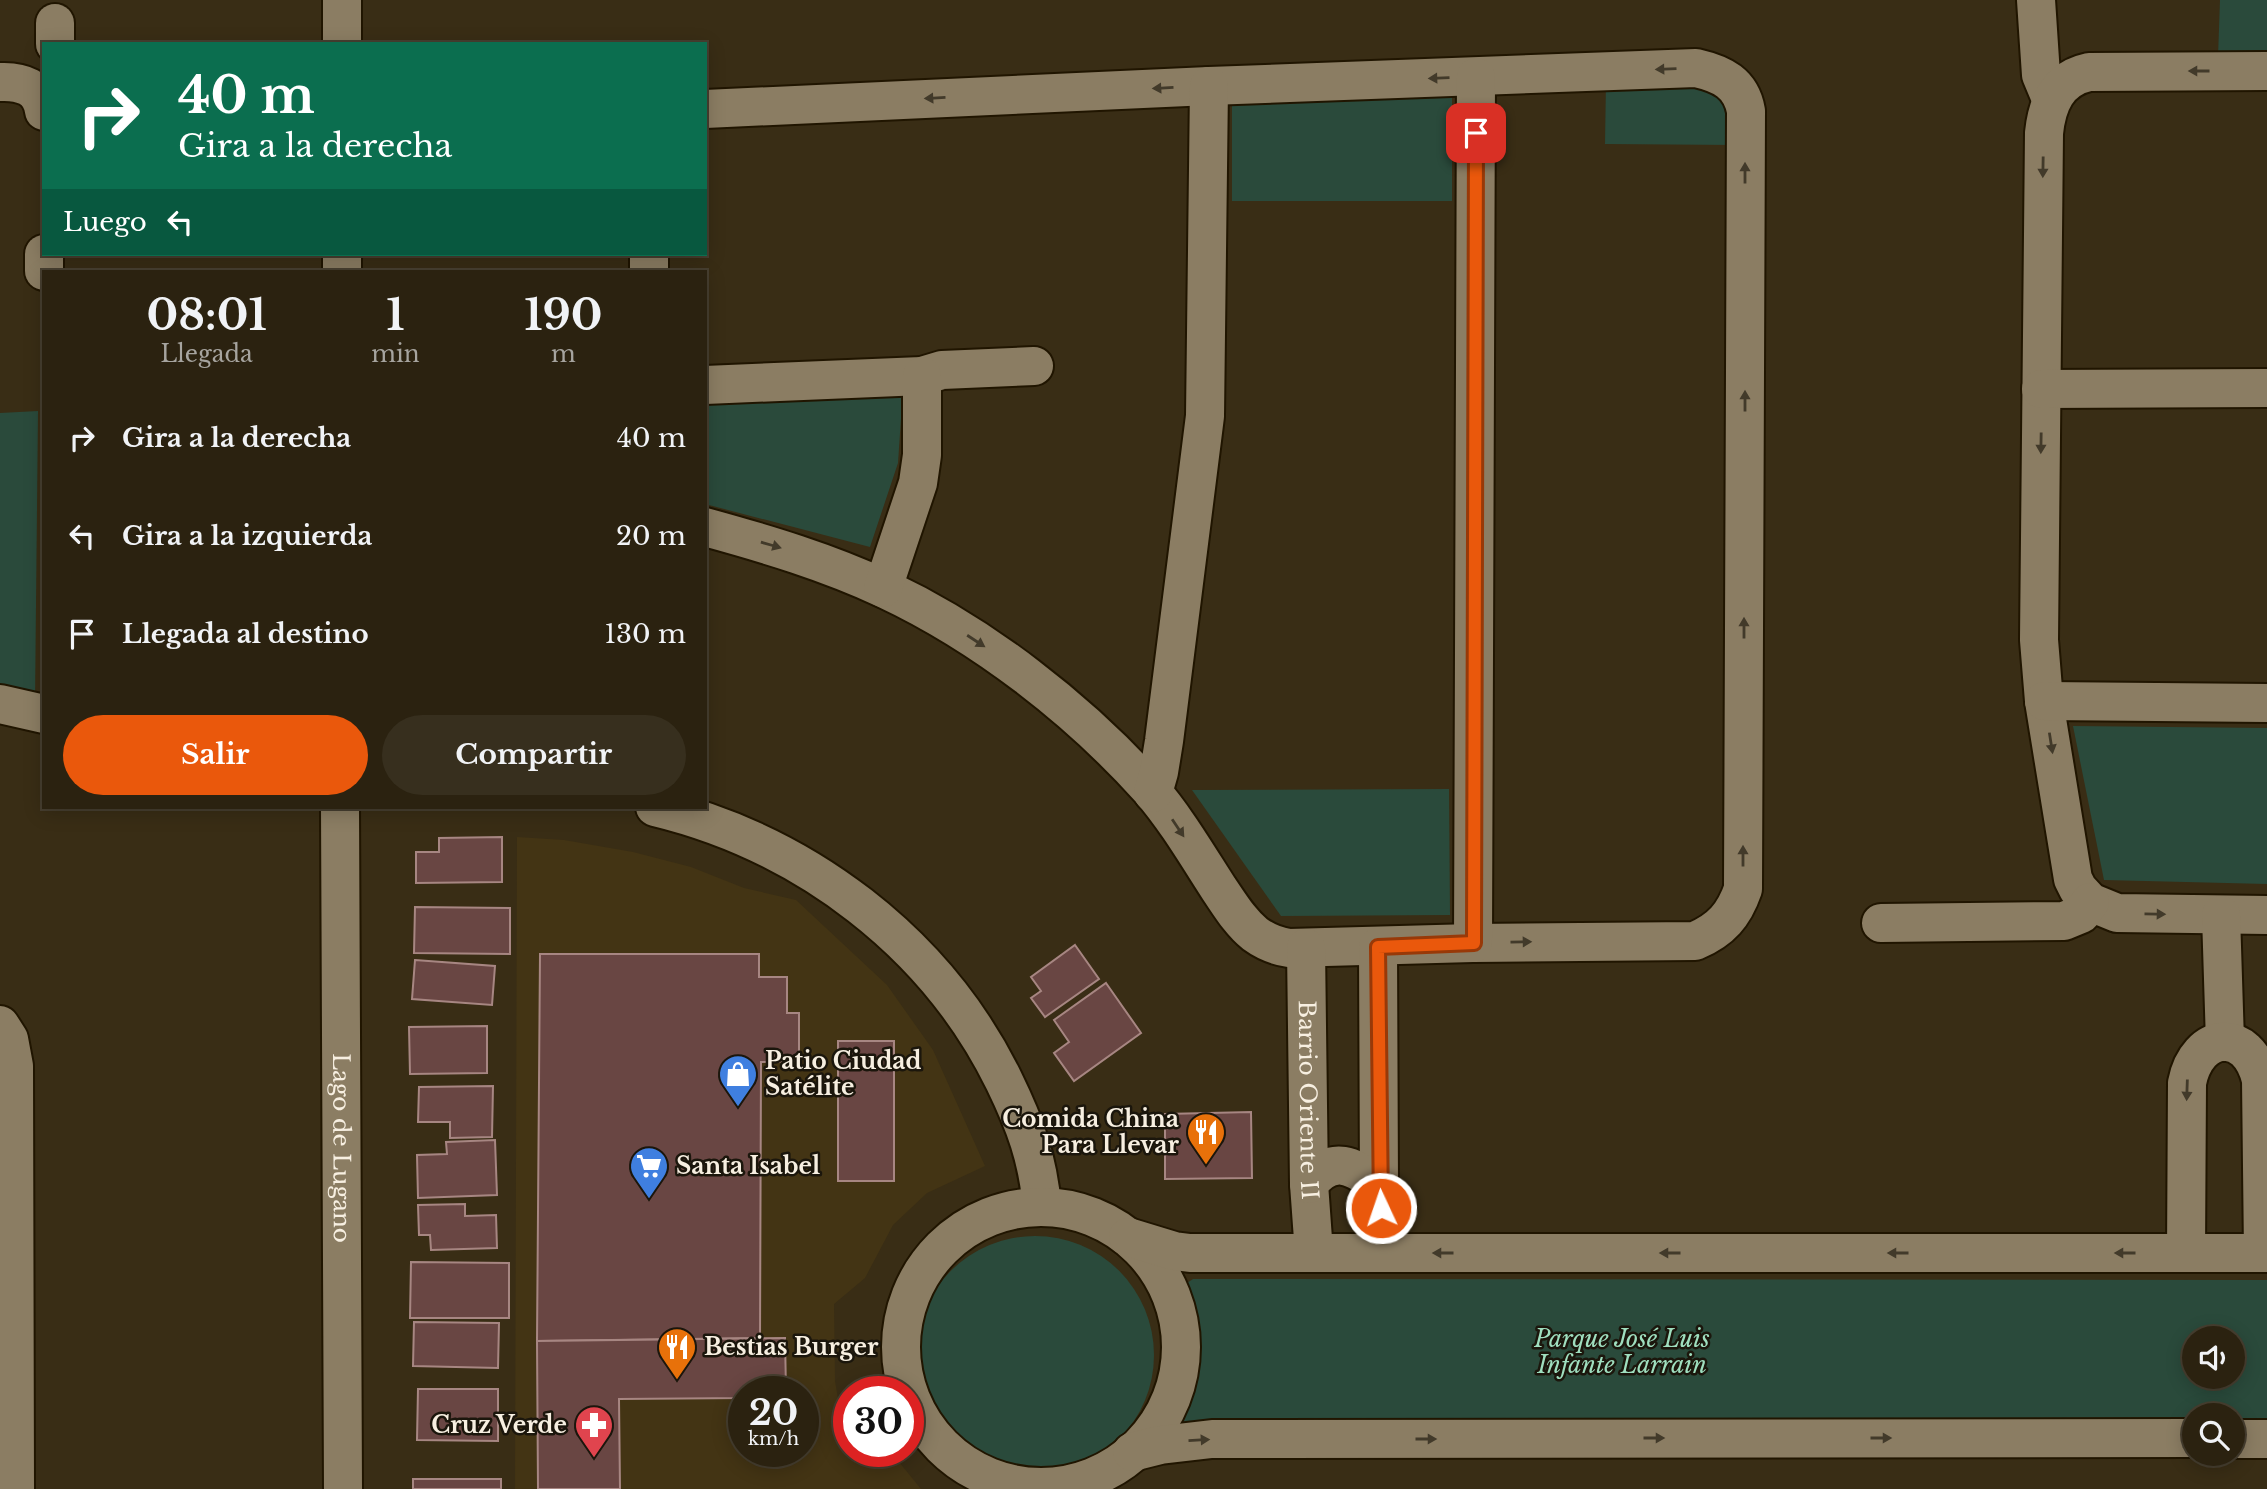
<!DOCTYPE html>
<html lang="es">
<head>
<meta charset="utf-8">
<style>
	:root { --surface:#2b2210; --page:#372f1e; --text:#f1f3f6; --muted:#a6a49f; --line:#473f30; --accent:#ea580c }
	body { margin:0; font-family:"Libre Baskerville",serif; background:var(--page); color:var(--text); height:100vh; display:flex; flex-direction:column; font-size:26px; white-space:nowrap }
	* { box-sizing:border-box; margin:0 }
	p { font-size:23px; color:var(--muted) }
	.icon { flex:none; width:38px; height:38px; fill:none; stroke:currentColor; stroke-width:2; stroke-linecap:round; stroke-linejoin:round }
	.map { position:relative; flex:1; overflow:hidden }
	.side { position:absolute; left:42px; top:270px; width:665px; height:539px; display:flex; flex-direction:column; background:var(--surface); border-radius:0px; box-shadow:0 4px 18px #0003,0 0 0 2px var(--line) }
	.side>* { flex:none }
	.banner { position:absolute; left:42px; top:42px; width:665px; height:214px; border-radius:0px; box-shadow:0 4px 18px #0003,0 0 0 2px var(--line); background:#0b6e4f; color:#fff; overflow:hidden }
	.fabs { position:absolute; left:2182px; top:1326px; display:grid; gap:14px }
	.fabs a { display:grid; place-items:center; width:63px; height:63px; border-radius:50%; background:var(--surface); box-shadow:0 4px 18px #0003,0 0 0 2px var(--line); font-size:35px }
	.speed { position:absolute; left:728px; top:1376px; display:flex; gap:14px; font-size:35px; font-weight:700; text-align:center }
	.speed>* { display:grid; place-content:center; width:91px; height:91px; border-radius:50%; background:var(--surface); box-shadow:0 4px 18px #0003,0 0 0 2px var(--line); line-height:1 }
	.speed small { font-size:18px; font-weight:400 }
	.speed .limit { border:10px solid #d22; background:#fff; color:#111 }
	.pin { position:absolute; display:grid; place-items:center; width:60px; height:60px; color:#fff; margin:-30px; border-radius:14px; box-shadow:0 4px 10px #0006 }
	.me { position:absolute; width:77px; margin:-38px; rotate:357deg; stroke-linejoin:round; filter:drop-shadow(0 0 5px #0008) }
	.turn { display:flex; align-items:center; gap:24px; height:147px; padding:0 21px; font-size:32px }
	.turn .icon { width:91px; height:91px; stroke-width:2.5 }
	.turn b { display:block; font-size:49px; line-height:60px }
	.then { display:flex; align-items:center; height:66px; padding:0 21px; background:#0003; gap:14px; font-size:26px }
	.eta { display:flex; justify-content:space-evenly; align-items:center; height:119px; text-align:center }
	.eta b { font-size:42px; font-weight:800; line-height:49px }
	.primary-button { display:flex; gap:14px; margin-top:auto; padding:14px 21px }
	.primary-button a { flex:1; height:80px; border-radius:42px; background:var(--accent); color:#fff; font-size:28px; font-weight:800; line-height:80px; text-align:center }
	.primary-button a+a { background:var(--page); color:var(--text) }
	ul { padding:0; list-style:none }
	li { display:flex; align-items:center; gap:21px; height:98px; padding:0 21px }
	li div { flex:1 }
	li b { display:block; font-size:26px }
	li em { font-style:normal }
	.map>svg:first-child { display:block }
	.built { fill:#433414; fill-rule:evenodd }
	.green { fill:#2a4a3b; fill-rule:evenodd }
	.building { fill:#694643; stroke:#a78682; stroke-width:2 }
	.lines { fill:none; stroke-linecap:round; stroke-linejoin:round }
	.minor-casing { stroke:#201500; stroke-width:42 }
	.tertiary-casing { stroke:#201500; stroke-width:42 }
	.minor { stroke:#8b7d63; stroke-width:38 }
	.tertiary { stroke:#8b7d63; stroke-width:38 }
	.oneway { fill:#423a2a }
	.route-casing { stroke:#983908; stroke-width:18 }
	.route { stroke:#ea580c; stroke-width:12 }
	.labels { text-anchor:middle; stroke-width:5; stroke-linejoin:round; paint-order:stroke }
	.poi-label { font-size:23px; font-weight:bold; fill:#f7efe1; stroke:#1b160c; text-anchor:start }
	.street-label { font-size:23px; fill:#f7efe1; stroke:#1b160c }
	.park-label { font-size:23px; font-style:italic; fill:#9fdfbf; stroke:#1b160c }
</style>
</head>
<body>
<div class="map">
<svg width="2267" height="1489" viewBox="0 0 2267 1489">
	<rect width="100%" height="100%" fill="#392d15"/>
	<path class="built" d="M517,837L564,840L633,852L691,867L744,888L796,900L887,985L933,1050L985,1166L927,1193L893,1225L865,1278L834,1304L835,1381L845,1440L849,1439V1451H890L921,1489H515ZM744,1391H803V1451H744Z"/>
	<g class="green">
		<path d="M2220,0H2267V57H2218Z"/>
		<path d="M1606,82H1700L1727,101L1736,145L1605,144Z"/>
		<rect x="1232" y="94" width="220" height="107"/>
		<path d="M903,389L898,463L870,547L705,504V397Z"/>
		<path d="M38,411L35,702L0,700V413Z"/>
		<path d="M2073,726L2267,728V884L2104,880Z"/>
		<path d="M1449,789L1450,915L1281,916L1192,790Z"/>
		<circle cx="1035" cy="1355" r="119"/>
		<path d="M1193,1279L2267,1280V1428H2233V1416H2194V1428L1186,1424C1164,1413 1184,1393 1186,1376C1189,1347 1181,1322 1179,1294L1181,1287ZM2194,1339H2233V1377H2194Z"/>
	</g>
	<g class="building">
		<path d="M502,837V882L416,883V852H439V838Z"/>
		<path d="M415,907L510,908V954L414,953Z"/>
		<path d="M1075,945L1099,979L1045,1017L1031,998L1041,991L1031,977Z"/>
		<path d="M540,954H759V977H787V1013H799V1061L761,1062L760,1338L537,1341Z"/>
		<path d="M415,960L495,966L492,1005L412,999Z"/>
		<path d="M1106,983L1141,1033L1074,1081L1054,1053L1069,1042L1054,1020Z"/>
		<path d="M487,1026V1073L410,1074L409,1027Z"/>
		<rect x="838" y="1041" width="56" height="140"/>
		<path d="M493,1086L492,1137L450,1138V1122H418L419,1087Z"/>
		<path d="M1251,1112L1252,1178L1165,1179V1114Z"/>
		<path d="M495,1140L497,1195L418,1198L417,1155L447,1154L446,1142Z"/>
		<path d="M465,1204V1216L496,1215L497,1248L431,1250L430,1235H419L418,1205Z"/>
		<path d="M411,1262L509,1263V1318H410Z"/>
		<path d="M414,1322L499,1323L498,1368L413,1366Z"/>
		<path d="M785,1338L786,1391H744V1398L619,1399L620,1489H538L537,1341Z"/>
		<path d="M418,1389H498V1441L417,1440Z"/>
		<rect x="413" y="1479" width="88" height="10"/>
	</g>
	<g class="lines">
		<defs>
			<g id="minor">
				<path d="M2036,0L2041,75L2051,99"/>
				<path d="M55,23V44"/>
				<path d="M342,44V0"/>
				<path d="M2267,71L2089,72C2057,79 2047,104 2044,133L2039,640L2044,701L2073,879L2078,889L2090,902L2117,913L2267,915"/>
				<path d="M0,82C21,81 41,87 44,111"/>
				<path d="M705,109L1209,86L1696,68C1722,74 1741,83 1746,111L1743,889C1734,915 1721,930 1695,941L1473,943L1289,948C1276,946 1266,942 1255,934C1240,922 1230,905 1219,889C1197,855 1176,819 1150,789C1078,709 983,635 885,589C827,562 767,544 705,527"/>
				<path d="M44,271V254"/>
				<path d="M342,271V254"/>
				<path d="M649,271V254"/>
				<path d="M705,385L922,376L942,370L1034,366"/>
				<path d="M2041,389L2267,388"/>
				<path d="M883,588L918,483L922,455V376"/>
				<path d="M2044,701L2267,703"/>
				<path d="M0,704L44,714"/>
				<path d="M1153,793L1159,772L1164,741L1205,416L1209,86"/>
				<path id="s1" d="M340,807L343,1489"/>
				<path d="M655,807C804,843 936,942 1004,1081C1025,1124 1038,1159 1042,1207"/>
				<path d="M2221,915L2225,1042"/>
				<path d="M1881,923L2064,921L2081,914L2090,902"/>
				<path d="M1473,943L1476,77"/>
				<path d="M1378,947L1379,1186L1385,1253"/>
				<path id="s2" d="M1306,948L1309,1184L1314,1253"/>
				<path d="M0,1025L9,1039L14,1066L15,1489"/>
				<path d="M1309,1184C1332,1154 1354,1165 1379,1186"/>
				<path d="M2186,1253L2187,1083C2197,1031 2248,1026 2261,1080L2263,1253"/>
			</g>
			<g id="tertiary">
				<circle cx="1041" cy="1347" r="140"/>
				<path d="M1128,1237L1174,1251L1190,1253H2267"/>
				<path d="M2233,1439H2267"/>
				<path d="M1132,1452L1160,1445L1212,1439L2194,1438"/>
			</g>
		</defs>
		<use href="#minor" class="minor-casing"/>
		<use href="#tertiary" class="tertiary-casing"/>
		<use href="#minor" class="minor"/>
		<use href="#tertiary" class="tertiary"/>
	</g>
	<defs><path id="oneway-solid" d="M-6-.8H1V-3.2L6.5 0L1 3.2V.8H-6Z" transform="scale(1.75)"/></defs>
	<g class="oneway">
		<use href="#oneway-solid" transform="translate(1666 69) rotate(178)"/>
		<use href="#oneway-solid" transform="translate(2199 71) rotate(-180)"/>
		<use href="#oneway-solid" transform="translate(1439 78) rotate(178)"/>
		<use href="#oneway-solid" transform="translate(1163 88) rotate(177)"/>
		<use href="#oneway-solid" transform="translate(935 98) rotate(177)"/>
		<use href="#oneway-solid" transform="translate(2043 167) rotate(91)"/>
		<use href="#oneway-solid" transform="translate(1745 173) rotate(-90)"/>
		<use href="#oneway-solid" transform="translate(1745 401) rotate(-90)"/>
		<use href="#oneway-solid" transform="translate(2041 443) rotate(91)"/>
		<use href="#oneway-solid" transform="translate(771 545) rotate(16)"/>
		<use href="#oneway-solid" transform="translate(1744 628) rotate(-90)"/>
		<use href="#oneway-solid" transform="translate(976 641) rotate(33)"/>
		<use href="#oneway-solid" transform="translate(2051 743) rotate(81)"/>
		<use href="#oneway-solid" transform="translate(1178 828) rotate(56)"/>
		<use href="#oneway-solid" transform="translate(1743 856) rotate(-90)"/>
		<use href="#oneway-solid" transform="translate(2155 914) rotate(1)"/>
		<use href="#oneway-solid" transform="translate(1521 942) rotate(-1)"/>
		<use href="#oneway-solid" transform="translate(2187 1090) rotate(92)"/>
		<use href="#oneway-solid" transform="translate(1443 1253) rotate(-180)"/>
		<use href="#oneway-solid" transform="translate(1670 1253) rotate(-180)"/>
		<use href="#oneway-solid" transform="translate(1898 1253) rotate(-180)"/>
		<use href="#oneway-solid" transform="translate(2125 1253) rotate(-180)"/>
		<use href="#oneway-solid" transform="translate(1654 1438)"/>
		<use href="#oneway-solid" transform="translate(1881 1438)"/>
		<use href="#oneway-solid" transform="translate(1426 1439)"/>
		<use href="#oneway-solid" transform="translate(1199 1440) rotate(-3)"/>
	</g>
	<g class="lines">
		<defs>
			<path id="route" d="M1381,1208L1378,947L1474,943L1476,133"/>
		</defs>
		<use href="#route" class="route-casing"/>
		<use href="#route" class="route"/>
	</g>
	<defs>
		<symbol id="shop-pin" viewBox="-11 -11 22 30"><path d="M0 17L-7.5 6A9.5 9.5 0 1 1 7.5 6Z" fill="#3f7fe0" stroke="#1b160c"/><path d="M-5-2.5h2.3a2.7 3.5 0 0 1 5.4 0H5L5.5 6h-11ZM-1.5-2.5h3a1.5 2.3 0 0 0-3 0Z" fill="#fff"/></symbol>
		<symbol id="restaurant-pin" viewBox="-11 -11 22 30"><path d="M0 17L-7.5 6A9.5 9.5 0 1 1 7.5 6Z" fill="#e8710a" stroke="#1b160c"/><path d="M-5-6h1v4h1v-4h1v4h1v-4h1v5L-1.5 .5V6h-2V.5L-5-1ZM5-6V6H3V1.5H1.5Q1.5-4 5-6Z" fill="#fff"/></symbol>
		<symbol id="supermarket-pin" viewBox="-11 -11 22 30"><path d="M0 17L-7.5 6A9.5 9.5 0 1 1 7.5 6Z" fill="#3f7fe0" stroke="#1b160c"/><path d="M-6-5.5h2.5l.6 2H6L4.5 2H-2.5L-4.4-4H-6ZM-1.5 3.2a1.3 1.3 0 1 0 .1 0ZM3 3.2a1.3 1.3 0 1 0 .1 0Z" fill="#fff"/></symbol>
		<symbol id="pharmacy-pin" viewBox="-11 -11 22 30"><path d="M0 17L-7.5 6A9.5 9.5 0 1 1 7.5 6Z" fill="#e0444e" stroke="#1b160c"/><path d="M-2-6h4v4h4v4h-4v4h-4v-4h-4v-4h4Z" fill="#fff"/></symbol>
	</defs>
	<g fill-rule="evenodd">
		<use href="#shop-pin" x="716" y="1052" width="44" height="60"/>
		<use href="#restaurant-pin" x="1184" y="1110" width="44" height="60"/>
		<use href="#supermarket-pin" x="627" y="1144" width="44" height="60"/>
		<use href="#restaurant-pin" x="655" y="1325" width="44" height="60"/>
		<use href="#pharmacy-pin" x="572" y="1403" width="44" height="60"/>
	</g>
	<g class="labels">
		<g class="poi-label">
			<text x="765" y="1069">Patio Ciudad<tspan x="765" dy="26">Satélite</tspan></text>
			<text x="1179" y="1127" text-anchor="end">Comida China<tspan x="1179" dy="26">Para Llevar</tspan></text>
			<text x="676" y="1174">Santa Isabel</text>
			<text x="704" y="1355">Bestias Burger</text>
			<text x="567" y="1433" text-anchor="end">Cruz Verde</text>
		</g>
		<g class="street-label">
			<text dy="8" stroke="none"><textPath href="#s2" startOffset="152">Barrio Oriente II</textPath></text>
			<text dy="8" stroke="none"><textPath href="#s1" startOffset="341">Lago de Lugano</textPath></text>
		</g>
		<g class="park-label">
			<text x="1622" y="1347">Parque José Luis<tspan x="1622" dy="26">Infante Larrain</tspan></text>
		</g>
	</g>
</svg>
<div class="fabs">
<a><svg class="icon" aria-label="sound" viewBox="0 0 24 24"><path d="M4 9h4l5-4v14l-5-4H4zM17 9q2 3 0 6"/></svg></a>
<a><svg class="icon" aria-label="search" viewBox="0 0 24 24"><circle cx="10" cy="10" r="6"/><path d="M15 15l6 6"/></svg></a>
</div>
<div class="speed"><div>20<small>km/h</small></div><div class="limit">30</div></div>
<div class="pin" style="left:1476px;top:133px;background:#d93025"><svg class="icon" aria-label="arrive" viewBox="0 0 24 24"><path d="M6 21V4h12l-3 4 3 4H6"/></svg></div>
<svg class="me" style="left:1381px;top:1208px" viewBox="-20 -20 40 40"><circle r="17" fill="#ea580c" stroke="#fff" stroke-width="3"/><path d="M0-11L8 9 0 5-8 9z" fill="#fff"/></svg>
<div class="banner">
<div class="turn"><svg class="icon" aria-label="right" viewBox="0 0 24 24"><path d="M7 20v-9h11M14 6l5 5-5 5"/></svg><div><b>40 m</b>Gira a la derecha</div></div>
<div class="then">Luego<svg class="icon" aria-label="left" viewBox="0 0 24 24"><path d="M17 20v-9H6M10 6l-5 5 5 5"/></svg></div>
</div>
<section class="side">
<div class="eta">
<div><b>08:01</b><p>Llegada</p></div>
<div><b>1</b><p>min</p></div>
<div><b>190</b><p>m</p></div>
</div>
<ul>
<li><svg class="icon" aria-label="right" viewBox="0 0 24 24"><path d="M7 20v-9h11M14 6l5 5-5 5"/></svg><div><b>Gira a la derecha</b></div><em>40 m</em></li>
<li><svg class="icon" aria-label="left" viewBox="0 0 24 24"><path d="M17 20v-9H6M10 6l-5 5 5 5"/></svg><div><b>Gira a la izquierda</b></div><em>20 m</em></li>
<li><svg class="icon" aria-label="arrive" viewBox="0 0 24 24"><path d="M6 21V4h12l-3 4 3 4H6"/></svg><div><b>Llegada al destino</b></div><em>130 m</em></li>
</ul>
<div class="primary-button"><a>Salir</a><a>Compartir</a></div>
</section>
</div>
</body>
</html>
